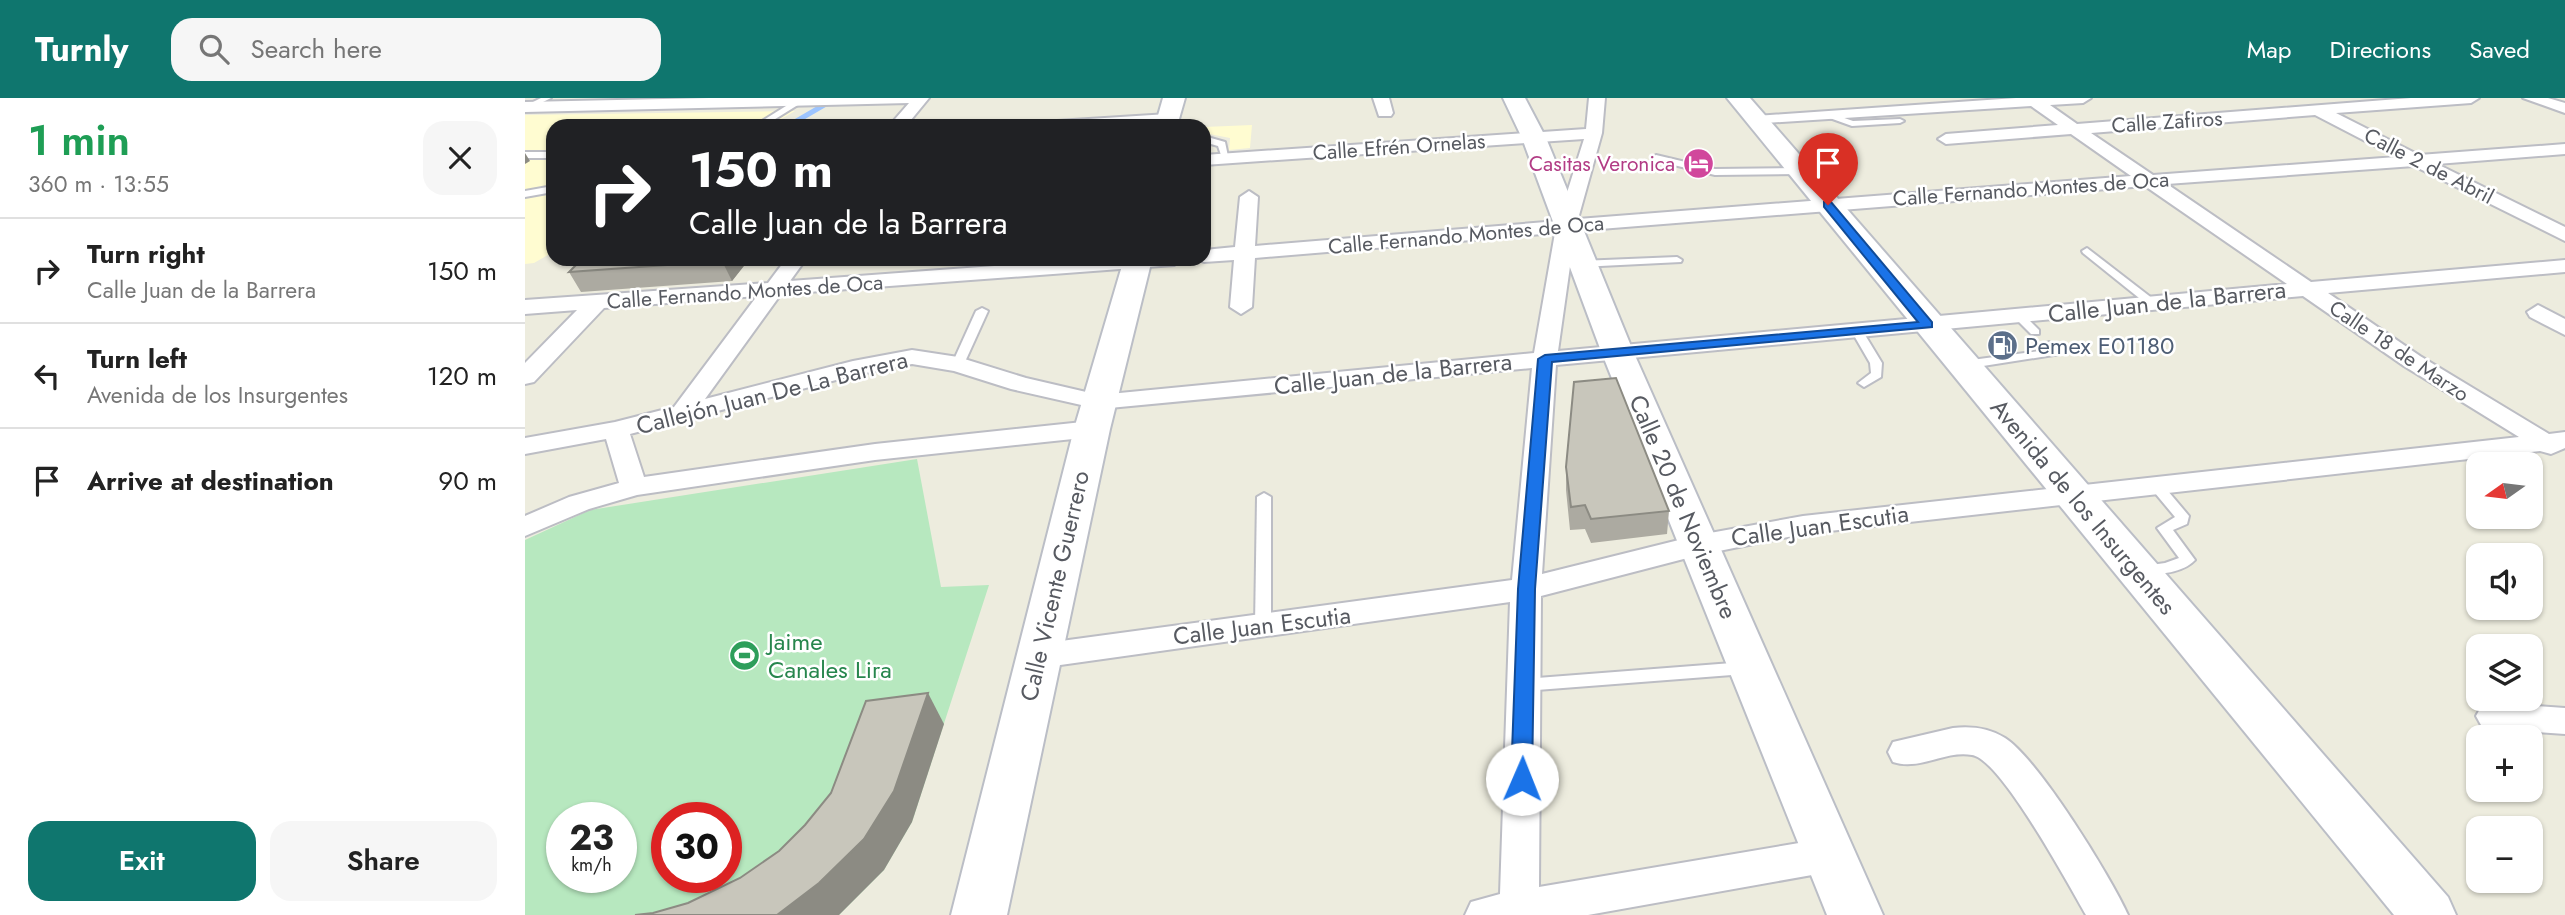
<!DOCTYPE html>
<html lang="en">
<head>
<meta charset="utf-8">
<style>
	:root { --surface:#fff; --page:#f6f6f6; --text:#222; --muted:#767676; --line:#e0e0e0; --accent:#0f766e }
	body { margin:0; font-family:Jost,sans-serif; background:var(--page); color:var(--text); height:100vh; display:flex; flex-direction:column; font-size:26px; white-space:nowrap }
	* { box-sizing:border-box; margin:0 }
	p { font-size:23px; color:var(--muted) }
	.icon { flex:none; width:38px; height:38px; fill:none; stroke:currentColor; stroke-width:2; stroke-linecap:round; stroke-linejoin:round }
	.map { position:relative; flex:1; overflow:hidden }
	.sheet { display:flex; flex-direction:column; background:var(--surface); width:525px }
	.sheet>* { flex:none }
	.guide { position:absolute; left:21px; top:21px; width:665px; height:147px; border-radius:21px; box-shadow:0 2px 5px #0004; background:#202124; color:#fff; overflow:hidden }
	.needle { width:46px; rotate:256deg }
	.fabs { position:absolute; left:1941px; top:354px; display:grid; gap:14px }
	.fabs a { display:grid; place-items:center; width:77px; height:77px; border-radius:14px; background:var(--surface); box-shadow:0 2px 5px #0004; font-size:35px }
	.speed { position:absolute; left:21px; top:704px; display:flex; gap:14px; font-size:35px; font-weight:700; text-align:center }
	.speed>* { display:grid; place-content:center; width:91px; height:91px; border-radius:50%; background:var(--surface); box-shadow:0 2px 5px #0004; line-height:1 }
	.speed small { font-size:18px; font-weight:400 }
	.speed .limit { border:10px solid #d22; background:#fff; color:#111 }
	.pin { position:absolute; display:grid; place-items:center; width:60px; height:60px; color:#fff; margin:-72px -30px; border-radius:50% 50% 50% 0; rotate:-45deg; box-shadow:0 0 7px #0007 }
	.pin .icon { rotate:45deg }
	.me { position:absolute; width:77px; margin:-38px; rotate:1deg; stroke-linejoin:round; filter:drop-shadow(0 0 5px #0008) }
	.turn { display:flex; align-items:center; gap:24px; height:147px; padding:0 28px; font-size:32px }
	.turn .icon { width:91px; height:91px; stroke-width:2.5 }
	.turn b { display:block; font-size:49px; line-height:60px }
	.round { display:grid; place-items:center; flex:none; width:74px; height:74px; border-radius:21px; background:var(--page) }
	.head { display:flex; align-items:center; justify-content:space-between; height:119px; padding:0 28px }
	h1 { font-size:42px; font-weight:600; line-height:52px; color:#1e9e55 }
	.primary-button { display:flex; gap:14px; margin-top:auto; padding:14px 28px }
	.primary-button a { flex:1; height:80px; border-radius:21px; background:var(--accent); color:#fff; font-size:28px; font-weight:600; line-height:80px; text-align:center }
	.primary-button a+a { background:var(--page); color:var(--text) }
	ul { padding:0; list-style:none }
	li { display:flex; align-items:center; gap:21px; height:105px; padding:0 28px; border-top:2px solid var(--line) }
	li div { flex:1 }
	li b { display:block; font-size:26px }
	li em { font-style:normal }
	header { display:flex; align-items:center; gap:42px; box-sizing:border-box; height:98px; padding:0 35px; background:var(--accent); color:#fff }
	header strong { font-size:33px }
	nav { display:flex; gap:38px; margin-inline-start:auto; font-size:24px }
	.search { width:490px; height:63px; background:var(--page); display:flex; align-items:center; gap:18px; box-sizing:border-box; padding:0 24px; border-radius:21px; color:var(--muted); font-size:26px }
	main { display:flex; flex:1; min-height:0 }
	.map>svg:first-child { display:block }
	.commercial { fill:#fffcd1 }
	.green { fill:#b7e8bf; fill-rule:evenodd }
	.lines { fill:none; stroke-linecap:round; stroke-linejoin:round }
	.stream { stroke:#9cc4ff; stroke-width:5 }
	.service-casing { stroke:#bcbdc4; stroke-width:4 }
	.minor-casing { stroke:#bcbdc4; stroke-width:4 }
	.secondary-casing { stroke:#bbbec6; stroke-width:4 }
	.service { fill:#fff; fill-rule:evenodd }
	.minor { fill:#fff; fill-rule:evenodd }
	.secondary { fill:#fff; fill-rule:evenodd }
	.wall { fill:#acaaa1 }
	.shaded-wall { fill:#8c8b83 }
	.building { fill:#c8c6bb; stroke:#8c8b83; stroke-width:2 }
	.route { fill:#1a73e8; stroke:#114b97; stroke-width:2 }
	.labels { text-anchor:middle; stroke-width:5; stroke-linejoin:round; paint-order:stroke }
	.far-street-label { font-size:21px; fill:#575a61; stroke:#fff }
	.far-hotel-label { font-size:21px; fill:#b23c85; stroke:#fff; text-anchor:end }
	.street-label { font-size:24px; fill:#575a61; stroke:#fff }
	.service-label { font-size:24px; fill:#4e5e75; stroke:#fff; text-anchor:start }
	.leisure-label { font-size:24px; fill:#27864d; stroke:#fff; text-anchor:start }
</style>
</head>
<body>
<header>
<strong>Turnly</strong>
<div class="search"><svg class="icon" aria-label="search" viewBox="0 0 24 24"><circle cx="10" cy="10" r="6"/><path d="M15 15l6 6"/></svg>Search here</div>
<nav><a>Map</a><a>Directions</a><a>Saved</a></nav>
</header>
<main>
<section class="sheet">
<div class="head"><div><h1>1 min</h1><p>360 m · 13:55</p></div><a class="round"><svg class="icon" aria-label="close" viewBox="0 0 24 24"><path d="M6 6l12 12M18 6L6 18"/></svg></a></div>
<ul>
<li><svg class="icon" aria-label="right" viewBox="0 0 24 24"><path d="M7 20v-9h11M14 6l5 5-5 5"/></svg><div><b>Turn right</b><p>Calle Juan de la Barrera</p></div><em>150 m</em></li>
<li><svg class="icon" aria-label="left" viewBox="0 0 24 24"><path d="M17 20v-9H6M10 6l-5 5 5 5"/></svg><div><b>Turn left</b><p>Avenida de los Insurgentes</p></div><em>120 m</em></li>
<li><svg class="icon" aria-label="arrive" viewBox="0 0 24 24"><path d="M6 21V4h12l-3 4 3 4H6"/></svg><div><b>Arrive at destination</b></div><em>90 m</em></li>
</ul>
<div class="primary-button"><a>Exit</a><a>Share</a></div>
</section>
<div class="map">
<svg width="2040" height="817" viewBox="0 0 2040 817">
	<rect width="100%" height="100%" fill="#edecde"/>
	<g class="commercial">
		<path d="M270,13L244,28H28V154L9,165L0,166V17Z"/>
		<path d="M727,27L725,50L704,52L705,40L679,35V29Z"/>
	</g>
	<path class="green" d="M392,361L416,489L464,487L387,724L359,772L314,817H0V442L65,412ZM37,719H96V779H37ZM142,719H201V779H142Z"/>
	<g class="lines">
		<path class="stream" d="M263,28L311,0"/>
		<defs>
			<g id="service">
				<path d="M16,0H26L0,13V8Z"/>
				<path d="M269,3L276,5L239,28H229Z"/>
				<path d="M1305,15L1328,23L1375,21L1379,23L1375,25L1327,28L1302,19L1301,17Z"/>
				<path d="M679,38L700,44L704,63H698L693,48L679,44Z"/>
				<rect x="0" y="54" width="28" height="6"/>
				<path d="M1131,57L1190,71L1274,70L1278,73L1274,76L1190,77L1128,62L1127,60Z"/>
				<path d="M28,88V94L0,99V93Z"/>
				<path d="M1562,150L1632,204V208H1624L1558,155L1557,153Z"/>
				<path d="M1152,159L1157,162L1156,164L1055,169L1050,166L1055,163Z"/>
				<path d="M457,210L463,213L439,266L437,269H429L427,266L451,213Z"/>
				<path d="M1495,216L1499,217L1514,232V236H1506L1489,219Z"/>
				<path d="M1333,231L1337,232L1357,265L1356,279L1339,289L1333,285L1346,275L1345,265L1327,234Z"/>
				<path d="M1524,244L1535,252V256L1439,271L1433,267L1439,263L1522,252L1518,247Z"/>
				<path d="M1632,385L1637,386L1664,418L1662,426L1648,432L1670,462C1658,475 1635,476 1617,478L1610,473L1612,469L1640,465L1654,460L1632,430L1650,419L1625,389Z"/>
				<path d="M739,395L746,399V528L744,532H732L730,528L732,399Z"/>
				<path d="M1220,564L1226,566L1228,570L1226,574L1220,576L998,593L992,591L990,587L992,583L998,581Z"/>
			</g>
			<g id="minor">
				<path d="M184,0H404L381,28H364L384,5L0,14V4Z"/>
				<path d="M848,0H864L868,15L866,18H854Z"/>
				<path d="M1064,0H1080L1077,35L1053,121L1606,78L1546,36L1421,46L1413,41L1421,36L1533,27L1506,8L1225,26L1223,23L1231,18L1491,0H1566L1558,5L1525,7L1552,26L1886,0H1954L1946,5L1811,15L1894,57L2040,46V56L1912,66L2040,129V143L1889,68L1642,86L1786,184L2040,162V174L1803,195L1895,258L2024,336L2040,334V350L2026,356L2015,353L1278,436L1174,457L1016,498L1014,789L1304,740L1318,745L1323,757L1318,769L1304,774L1063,817H940L946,804L975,796L985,504L514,570L502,566L498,558L502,550L514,546L987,482L1007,270L574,311L486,291L429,273L387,266L330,277L105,336L119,379L350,346L567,323L576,326L580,331L576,336L567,339L350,362L112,397L64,411L0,438V418L44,399L94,385L81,341L0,356V340L90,324L149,309L232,198L79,210L9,284L0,286V265L52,212L0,216V202L243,185L261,161H281L265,183L565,161H659L649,167L256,196L180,301L328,263L387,252L433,259L501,280L574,297L1009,255L1030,135L730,160L727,209L716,216L705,209L709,162L679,164L671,161H679V152L710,149L715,99L724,93L733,99L730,148L1033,123L1059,41L679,67V57L1061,31ZM1790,17L1871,59L1628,77L1566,35ZM1620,88L1762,186L1033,253L1050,133ZM1778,198L1879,268L1994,339L1278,418L1174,437L1017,476L1031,267Z"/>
				<path d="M1998,0H2023L2040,5V15Z"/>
				<path d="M643,16L649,18V24L524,28L532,23Z"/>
				<path d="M2013,207L2040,221V237L2005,219L2002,214Z"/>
				<path d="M1968,605L2040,610V636L1968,631L1956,627L1951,618L1956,609Z"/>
				<path d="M1428,630C1447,628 1464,630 1480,640C1513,661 1586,779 1603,817H1561C1544,788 1476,661 1447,657C1420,652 1395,673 1368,664L1363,654L1368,644Z"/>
			</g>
			<g id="secondary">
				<path d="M638,0H660L652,28H630Z"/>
				<path d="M978,0H1000L1021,40L1108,253L1358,817H1302L1076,253L997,40Z"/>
				<path d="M1202,0H1225L1923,799L1931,817H1869Z"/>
				<path d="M599,161H627L585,331L482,817H426L549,331Z"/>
			</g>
		</defs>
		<use href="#service" class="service-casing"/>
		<use href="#minor" class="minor-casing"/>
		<use href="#secondary" class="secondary-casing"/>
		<use href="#service" class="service"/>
		<use href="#minor" class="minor"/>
		<use href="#secondary" class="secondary"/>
	</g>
	<g class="wall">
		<path d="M57,161H247L246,163L222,164L207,183L56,194L44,174Z"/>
		<path d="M1041,369L1144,413L1142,436L1066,445L1060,431L1045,432L1041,392Z"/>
	</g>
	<g class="shaded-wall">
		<path d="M0,55L5,63L0,66Z"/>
		<path d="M198,161H221L222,164L207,183L197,163Z"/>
		<path d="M403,595L419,626L387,724L359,772L314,817H252Z"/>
	</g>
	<g class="building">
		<path d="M57,161H198L197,163L44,174Z"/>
		<path d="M1091,280L1144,413L1066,421L1060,407L1046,409L1041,369L1049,284Z"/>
		<path d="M403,595L369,693L339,741L294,785L252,817H110L128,815L163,805L215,780L254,753L280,727L306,695L341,603Z"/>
	</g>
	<path class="route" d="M1299,104H1306L1407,224V229L1027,264L1010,491L1007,681L1004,687L997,689L989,687L986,681L993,491L1013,261L1020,257L1393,224L1299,109Z"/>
	<defs>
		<symbol id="hotel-disc" viewBox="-11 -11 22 22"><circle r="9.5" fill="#d1479c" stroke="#fff"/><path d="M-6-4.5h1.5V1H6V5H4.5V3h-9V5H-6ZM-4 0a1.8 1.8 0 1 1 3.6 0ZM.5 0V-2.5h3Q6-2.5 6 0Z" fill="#fff"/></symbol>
		<symbol id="fuel-disc" viewBox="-11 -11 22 22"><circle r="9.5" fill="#5c6f8a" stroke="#fff"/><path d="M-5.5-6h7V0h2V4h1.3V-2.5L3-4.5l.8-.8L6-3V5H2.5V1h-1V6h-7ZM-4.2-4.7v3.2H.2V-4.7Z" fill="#fff"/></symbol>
		<symbol id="stadium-disc" viewBox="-11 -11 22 22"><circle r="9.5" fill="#2e9e5b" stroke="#fff"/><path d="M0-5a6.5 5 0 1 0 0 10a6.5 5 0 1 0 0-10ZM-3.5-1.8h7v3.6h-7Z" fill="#fff"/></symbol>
	</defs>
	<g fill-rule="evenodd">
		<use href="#hotel-disc" x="1156" y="48" width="35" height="35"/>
		<use href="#fuel-disc" x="1460" y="230" width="35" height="35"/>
		<use href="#stadium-disc" x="202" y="540" width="35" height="35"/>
	</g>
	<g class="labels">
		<g class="far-street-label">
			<text transform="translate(1642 24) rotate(-4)" y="7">Calle Zafiros</text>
			<text transform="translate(874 49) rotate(-4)" y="7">Calle Efrén Ornelas</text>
			<text transform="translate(1904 68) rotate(27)" y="7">Calle 2 de Abril</text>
			<text transform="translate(1506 91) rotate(-4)" y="7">Calle Fernando Montes de Oca</text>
			<text transform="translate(941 137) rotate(-5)" y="7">Calle Fernando Montes de Oca</text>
			<text transform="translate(220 194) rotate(-4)" y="7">Calle Fernando Montes de Oca</text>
			<text transform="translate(1874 253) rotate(34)" y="7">Calle 18 de Marzo</text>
		</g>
		<g class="far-hotel-label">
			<text x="1150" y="73">Casitas Veronica</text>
		</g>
		<g class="street-label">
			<text transform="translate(1642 204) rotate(-6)" y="8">Calle Juan de la Barrera</text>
			<text transform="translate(868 276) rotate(-6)" y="8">Calle Juan de la Barrera</text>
			<text transform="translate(247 295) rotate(-14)" y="8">Callejón Juan De La Barrera</text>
			<text transform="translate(1158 409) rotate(67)" y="8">Calle 20 de Noviembre</text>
			<text transform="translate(1558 409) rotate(50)" y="8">Avenida de los Insurgentes</text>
			<text transform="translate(1295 428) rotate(-8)" y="8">Calle Juan Escutia</text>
			<text transform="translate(530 488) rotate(-77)" y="8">Calle Vicente Guerrero</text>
			<text transform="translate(737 528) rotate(-7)" y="8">Calle Juan Escutia</text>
		</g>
		<g class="service-label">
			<text x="1500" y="256">Pemex E01180</text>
		</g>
		<g class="leisure-label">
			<text x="243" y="552">Jaime<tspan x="243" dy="28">Canales Lira</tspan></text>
		</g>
	</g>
</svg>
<div class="fabs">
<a><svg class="needle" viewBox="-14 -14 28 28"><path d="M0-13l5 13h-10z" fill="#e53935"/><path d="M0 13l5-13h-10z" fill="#767676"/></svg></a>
<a><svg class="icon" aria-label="sound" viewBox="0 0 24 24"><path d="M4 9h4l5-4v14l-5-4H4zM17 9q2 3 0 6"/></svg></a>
<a><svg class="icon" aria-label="layers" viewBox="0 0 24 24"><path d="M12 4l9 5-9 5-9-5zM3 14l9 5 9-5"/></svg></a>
<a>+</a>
<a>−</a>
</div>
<div class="speed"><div>23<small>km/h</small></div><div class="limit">30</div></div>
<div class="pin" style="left:1303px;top:107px;background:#d93025"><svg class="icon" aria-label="arrive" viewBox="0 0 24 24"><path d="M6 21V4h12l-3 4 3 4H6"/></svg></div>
<svg class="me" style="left:997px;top:681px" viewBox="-20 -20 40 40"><circle r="19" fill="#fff"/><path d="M0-13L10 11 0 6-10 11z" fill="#1a73e8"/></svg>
<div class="guide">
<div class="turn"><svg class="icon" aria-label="right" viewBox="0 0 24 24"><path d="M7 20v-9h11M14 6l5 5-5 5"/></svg><div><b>150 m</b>Calle Juan de la Barrera</div></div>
</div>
</div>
</main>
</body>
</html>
